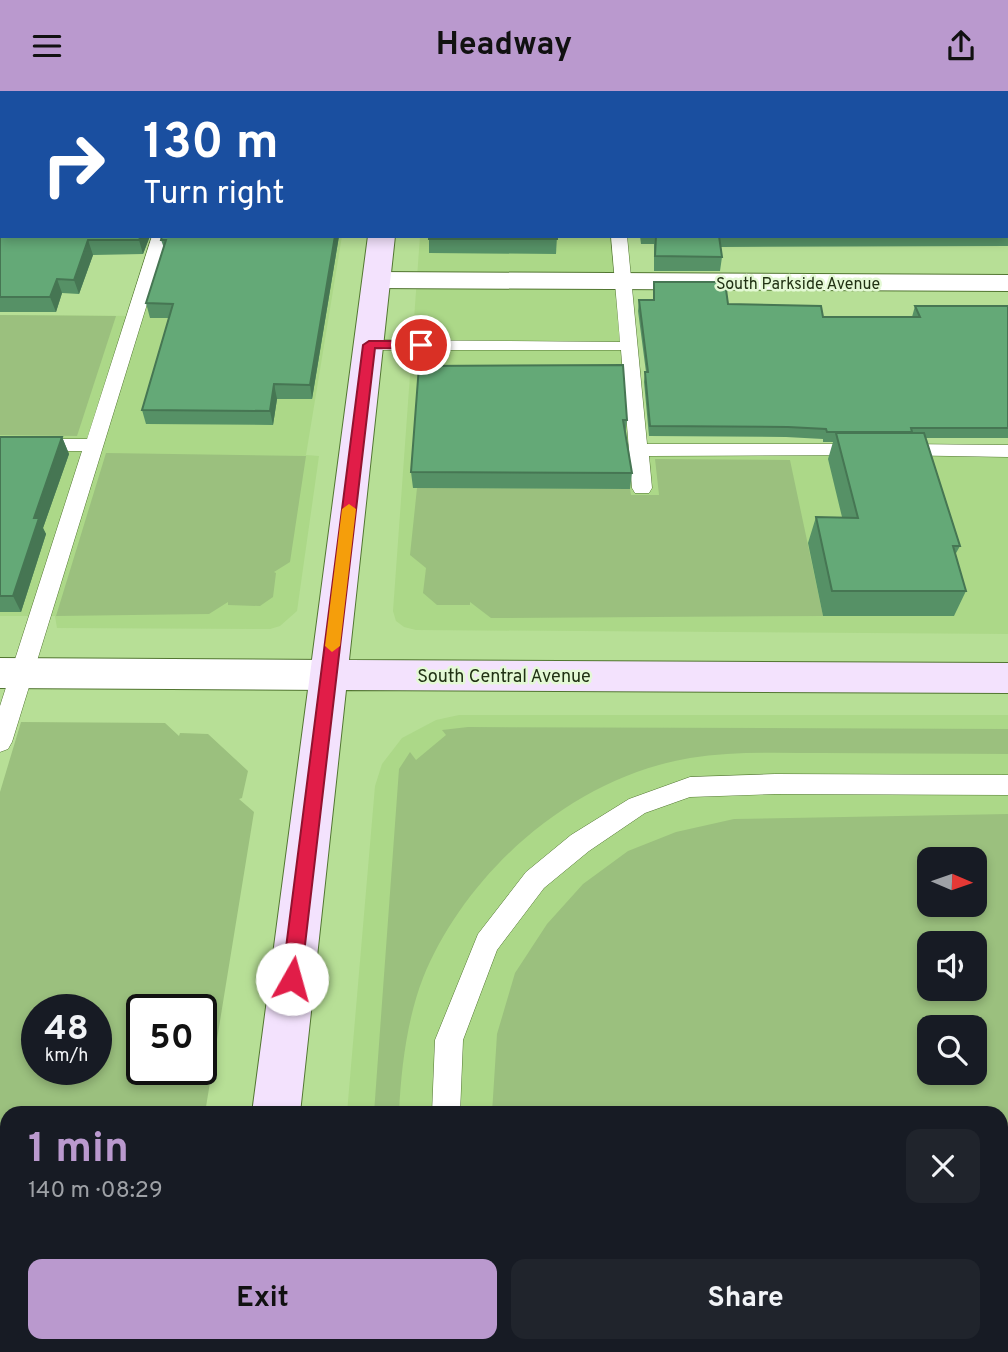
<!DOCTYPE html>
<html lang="en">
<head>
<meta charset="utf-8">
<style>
	:root { --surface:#171b24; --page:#20242c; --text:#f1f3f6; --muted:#9ea1a6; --accent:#ba99ce }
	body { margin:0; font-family:Overpass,sans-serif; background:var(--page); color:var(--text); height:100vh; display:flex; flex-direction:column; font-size:26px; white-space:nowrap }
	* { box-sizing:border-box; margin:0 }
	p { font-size:23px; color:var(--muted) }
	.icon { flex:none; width:38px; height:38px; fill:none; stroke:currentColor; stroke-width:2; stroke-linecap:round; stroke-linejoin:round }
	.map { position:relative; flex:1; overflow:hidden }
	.details { position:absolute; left:0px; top:1015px; width:1008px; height:247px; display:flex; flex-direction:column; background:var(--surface); border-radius:21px 21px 0 0; box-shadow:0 4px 10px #0003 }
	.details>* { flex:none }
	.guide { position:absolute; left:0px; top:0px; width:1008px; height:147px; box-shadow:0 4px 10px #0003; background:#1a4fa0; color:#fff; overflow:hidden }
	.needle { width:46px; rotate:92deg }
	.controls { position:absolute; left:917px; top:756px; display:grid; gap:14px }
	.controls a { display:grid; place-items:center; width:70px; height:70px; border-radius:14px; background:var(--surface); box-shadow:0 4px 10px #0003; font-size:35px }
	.speed { position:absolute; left:21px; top:903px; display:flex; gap:14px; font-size:35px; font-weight:700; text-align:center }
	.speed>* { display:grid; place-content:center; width:91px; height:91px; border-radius:50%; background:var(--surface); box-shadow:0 4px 10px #0003; line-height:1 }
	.speed small { font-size:18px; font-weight:400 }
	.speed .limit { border:4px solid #111; border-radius:10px; background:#fff; color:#111 }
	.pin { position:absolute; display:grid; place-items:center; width:60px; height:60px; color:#fff; margin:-30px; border:4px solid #fff; border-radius:50%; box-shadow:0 2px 7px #0007 }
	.me { position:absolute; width:77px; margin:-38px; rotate:7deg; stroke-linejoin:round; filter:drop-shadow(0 0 5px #0008) }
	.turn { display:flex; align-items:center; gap:24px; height:147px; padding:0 28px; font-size:32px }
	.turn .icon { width:91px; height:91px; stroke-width:2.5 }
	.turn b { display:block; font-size:49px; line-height:60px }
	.round { display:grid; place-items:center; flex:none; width:74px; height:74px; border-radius:14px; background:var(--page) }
	.head { display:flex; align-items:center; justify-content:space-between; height:119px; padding:0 28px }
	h1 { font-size:42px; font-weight:700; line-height:52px; color:var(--accent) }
	.button { display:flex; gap:14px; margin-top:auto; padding:14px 28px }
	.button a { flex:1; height:80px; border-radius:14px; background:var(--accent); color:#111; font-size:28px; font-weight:700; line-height:80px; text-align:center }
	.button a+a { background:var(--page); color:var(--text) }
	header { display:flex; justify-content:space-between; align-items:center; height:91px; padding:0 28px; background:var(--accent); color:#111; font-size:32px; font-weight:700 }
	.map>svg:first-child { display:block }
	.built { fill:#acd888; fill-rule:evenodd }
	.green { fill:#9bc07e; fill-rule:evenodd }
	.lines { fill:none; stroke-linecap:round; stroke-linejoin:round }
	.service-casing { stroke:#527631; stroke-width:1 }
	.minor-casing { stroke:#527631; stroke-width:2 }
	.tertiary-casing { stroke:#527631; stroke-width:2 }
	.secondary-casing { stroke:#527631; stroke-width:2 }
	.service { fill:#fff; fill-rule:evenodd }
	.minor { fill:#fff; fill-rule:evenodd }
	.tertiary { fill:#fff; fill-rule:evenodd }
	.secondary { fill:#f3e2fd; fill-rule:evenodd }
	.wall { fill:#569166 }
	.shaded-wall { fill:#467653 }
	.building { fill:#64a977; stroke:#467653; stroke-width:2 }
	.route { fill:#e11d48; stroke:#92132f; stroke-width:2 }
	.slow { fill:#f59e0b }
	.labels { text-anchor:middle; stroke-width:5; stroke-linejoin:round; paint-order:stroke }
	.far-street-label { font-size:16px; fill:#213114; stroke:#e4f9d5 }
	.street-label { font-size:18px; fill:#213114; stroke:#e4f9d5 }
</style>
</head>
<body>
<header><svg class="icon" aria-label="menu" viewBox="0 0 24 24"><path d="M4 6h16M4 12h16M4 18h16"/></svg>Headway<svg class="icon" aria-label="share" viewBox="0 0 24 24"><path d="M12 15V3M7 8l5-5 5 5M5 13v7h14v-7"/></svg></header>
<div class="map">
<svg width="1008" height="1261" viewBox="0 0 1008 1261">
	<rect width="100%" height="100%" fill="#b7df96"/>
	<g class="built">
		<path d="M169,145H342L306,364L319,365L297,520L280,535L270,538L57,537L55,525H0V224L144,225Z"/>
		<path d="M420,145H617L639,359L1008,360V543L416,539L404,536L396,530L393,520Z"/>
		<path d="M459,624H1008V1261H326V1255H1001V1022H347L375,695L382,673L402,647L436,629ZM929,768H975V814H929ZM929,852H975V898H929ZM929,936H975V982H929Z"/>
	</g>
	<g class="green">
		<path d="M0,224L116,225L77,345L0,344Z"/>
		<path d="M106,362L306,365L290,471L274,481L276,482L273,506L260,515L228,514V511L209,523L56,525Z"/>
		<path d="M655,368L790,369L823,525L491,527L470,511V514H437L423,502L426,477L410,464L417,397L630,398L631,404H659Z"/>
		<path d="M21,631L165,632L179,645L180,642L208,643L248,680L242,707L239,708L254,721L205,1022H7V1255H168L167,1261H0V701ZM37,919H96V978H37ZM142,919H201V978H142Z"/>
		<path d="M468,636L1008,638V663C946,663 884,662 823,662C779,662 734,660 690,667C574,686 467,779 423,887C407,928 401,978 399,1022H374L399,678L410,661L416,669L446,644L442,639Z"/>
		<path d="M1008,723V1261H489V1255H1001V1022H492L497,943L515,882L547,833L583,793L628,760L676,741L734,728ZM929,768H975V814H929ZM929,852H975V898H929ZM929,936H975V982H929Z"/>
	</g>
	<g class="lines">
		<defs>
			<g id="service">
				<path d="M599,0H613L614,2H600Z"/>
				<path d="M152,145H168L12,651L8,658L0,661V615L82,360H0V348H87Z"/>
				<path d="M611,145H627L647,353H861L868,354L870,359L868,364L649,365L652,397L649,402H635L632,397L621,259H369L360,254L369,249L620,251Z"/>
				<path d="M899,353L1008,354V366L892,364L890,359L892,354Z"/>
				<path d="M775,683L1008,684V704L775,703L690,706L645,722L589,760L544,797L497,859L463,949L460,1022H432L435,949L478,843L526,781L571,744L629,708L690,686Z"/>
				<rect x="422" y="1255" width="32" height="6"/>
			</g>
			<path id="minor" d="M377,181L1008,184V200L377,197L367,195L363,189L367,183Z"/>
			<path id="tertiary" d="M0,567L328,569L341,573L347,584L341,595L328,599L0,597Z"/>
			<g id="secondary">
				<path d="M389,0H413L388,2Z"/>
				<path d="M368,145H395L349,569L1008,572V602L346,599L300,1022H252Z"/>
				<path d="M221,1255H275L274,1261H220Z"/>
			</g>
		</defs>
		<use href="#service" class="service-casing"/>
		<use href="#minor" class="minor-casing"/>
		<use href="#tertiary" class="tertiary-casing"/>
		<use href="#secondary" class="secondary-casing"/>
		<use href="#service" class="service"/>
		<use href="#minor" class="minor"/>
		<use href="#tertiary" class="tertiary"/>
		<use href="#secondary" class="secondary"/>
	</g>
	<g class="wall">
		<path d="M634,0H1008V155L721,156L722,166L720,180H654V153H641L640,145H1006V2H634Z"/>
		<path d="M0,111L150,145L143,163L93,164L79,203L62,202L56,221H0Z"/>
		<path d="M162,145H339L312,308H277L273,334L146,333L142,319L169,227H150L146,212L164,157L161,149Z"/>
		<path d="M429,145H557L556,163L429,162Z"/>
		<path d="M654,191L728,213L823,226H912L915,215H1008V347H926L960,455L955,464L966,500L954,525H823L808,452L816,426H842L828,368L833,351H823V348L786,346L649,345L644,291L645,281H646L638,220L639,209H653Z"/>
		<path d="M419,275L627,329L625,344L632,382L630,398L413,397L411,381Z"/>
		<path d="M0,346H62L69,363L43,437L46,443L21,521H0Z"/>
	</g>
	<g class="shaded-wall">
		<path d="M141,145H150L143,163L139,149Z"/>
		<path d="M335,145H339L312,308L310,294Z"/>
		<path d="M88,149L93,164L79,203L74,189Z"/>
		<path d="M57,188L62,202L56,221L50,206Z"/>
		<path d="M274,293L277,308L273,334L270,320Z"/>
		<path d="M62,346L69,363L43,437L46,443L21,521L13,505L34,427Z"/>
	</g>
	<g class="building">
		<path d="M36,0H312V2H35Z"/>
		<path d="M637,0H1008V141H1006V2H637Z"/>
		<path d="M2,108V145H141L139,149H88L74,189L57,188L50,206H0V111Z"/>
		<path d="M162,145H335L310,294L274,293L270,320L142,319L173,213L146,212L166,149H161Z"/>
		<rect x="429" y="145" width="128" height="3"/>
		<path d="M656,145H719L722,166L655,165Z"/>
		<path d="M654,191H725L728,213L821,215L823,226H920L915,215H1008V337H911L912,341H827L826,338L788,336L650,335L645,281H648L639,209H654Z"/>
		<path d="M623,274L627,329H623L632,382L411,381L419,275Z"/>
		<path d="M836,342H924L960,455H953L966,500H832L816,426L858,427Z"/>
		<path d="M0,346H62L34,427H39L13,505H0Z"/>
	</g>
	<path class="route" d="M369,250H421L428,254L421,258L375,257L301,888L298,895L292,897L285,895L282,888L363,254Z"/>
	<path class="slow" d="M349,413L356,418L340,555L332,561L325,555L342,418Z"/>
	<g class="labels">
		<g class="far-street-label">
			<text x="798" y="198">South Parkside Avenue</text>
		</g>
		<g class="street-label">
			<text x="504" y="591">South Central Avenue</text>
		</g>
	</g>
</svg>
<div class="controls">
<a><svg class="needle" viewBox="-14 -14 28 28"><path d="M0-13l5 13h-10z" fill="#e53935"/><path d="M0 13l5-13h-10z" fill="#9ea1a6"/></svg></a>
<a><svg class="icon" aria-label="sound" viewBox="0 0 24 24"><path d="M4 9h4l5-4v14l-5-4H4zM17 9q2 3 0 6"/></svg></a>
<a><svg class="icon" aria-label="search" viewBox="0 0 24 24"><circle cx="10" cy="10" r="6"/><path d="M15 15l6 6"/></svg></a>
</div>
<div class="speed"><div>48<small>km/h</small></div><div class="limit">50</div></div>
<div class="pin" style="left:421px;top:254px;background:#d93025"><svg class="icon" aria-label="arrive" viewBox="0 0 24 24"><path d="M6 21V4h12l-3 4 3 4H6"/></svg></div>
<svg class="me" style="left:292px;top:888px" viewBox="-20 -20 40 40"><circle r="19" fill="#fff"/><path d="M0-13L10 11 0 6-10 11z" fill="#e11d48"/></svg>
<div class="guide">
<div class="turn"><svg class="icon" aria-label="right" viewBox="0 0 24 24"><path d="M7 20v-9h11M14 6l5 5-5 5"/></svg><div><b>130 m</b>Turn right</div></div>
</div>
<section class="details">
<div class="head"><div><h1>1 min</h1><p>140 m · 08:29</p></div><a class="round"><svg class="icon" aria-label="close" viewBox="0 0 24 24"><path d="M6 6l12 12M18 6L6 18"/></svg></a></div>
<div class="button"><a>Exit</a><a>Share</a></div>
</section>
</div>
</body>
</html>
